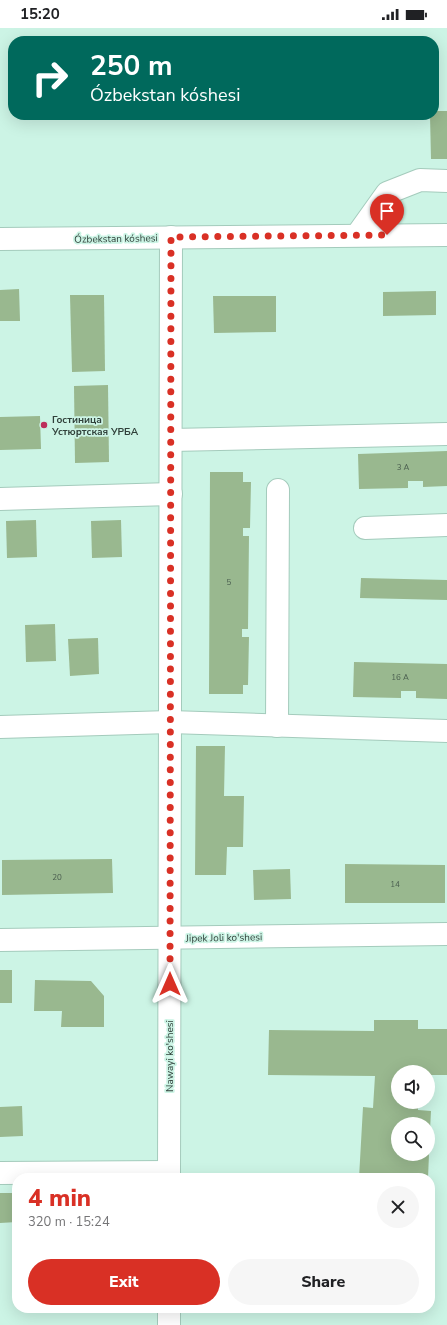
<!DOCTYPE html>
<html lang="en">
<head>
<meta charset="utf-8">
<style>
	:root { --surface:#fff; --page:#f6f6f6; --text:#202124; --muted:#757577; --accent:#d93025 }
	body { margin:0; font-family:"Nunito Sans",sans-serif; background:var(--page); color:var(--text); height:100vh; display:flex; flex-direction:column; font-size:15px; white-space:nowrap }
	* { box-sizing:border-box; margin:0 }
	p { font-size:13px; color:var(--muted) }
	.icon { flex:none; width:22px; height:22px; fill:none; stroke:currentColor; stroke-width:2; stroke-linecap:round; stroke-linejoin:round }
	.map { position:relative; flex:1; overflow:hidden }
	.side { position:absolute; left:12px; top:1145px; width:423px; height:140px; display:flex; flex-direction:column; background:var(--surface); border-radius:16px; box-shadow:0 4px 16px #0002 }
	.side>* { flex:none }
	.hud { position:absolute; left:8px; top:8px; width:431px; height:84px; border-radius:16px; box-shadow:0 4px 16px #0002; background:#00695c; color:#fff; overflow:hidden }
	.tools { position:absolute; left:391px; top:1037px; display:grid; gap:8px }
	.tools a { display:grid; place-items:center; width:44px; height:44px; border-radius:50%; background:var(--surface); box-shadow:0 4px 16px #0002; font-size:20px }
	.pin { position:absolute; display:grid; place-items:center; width:34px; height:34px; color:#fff; margin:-41px -17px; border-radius:50% 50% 50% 0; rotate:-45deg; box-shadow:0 0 4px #0007 }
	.pin .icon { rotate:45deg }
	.me { position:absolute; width:44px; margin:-22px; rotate:0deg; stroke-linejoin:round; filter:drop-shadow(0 0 3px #0008) }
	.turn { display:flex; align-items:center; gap:14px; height:84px; padding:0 16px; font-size:18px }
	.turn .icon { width:52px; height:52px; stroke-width:2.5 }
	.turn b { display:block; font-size:28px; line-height:34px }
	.round { display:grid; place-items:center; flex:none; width:42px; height:42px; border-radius:21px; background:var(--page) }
	.summary { display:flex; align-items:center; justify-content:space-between; height:68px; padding:0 16px }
	h1 { font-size:24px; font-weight:800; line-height:30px; color:var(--accent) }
	.action { display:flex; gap:8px; margin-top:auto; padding:8px 16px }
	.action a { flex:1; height:46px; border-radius:24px; background:var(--accent); color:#fff; font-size:16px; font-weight:800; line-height:46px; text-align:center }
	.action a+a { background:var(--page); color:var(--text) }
	.status { display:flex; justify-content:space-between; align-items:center; height:28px; padding:0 20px; background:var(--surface); direction:ltr }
	.status svg { height:11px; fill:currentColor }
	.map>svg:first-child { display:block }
	.building { fill:#99b88f }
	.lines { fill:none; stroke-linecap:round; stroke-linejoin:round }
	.minor-casing { stroke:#a4cbbc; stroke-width:24 }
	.minor { stroke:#fff; stroke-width:22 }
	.route { stroke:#d93025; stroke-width:7; stroke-dasharray:0 12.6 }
	.poi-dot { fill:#bd2e5b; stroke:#ccf4e5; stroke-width:1.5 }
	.labels { text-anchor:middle; stroke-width:3.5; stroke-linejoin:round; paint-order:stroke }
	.number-label { font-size:8px; fill:#4a5e4f }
	.street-label { font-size:10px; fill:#30403a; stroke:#ccf4e5 }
	.poi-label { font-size:10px; font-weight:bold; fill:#30403a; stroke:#ccf4e5; text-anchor:start }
</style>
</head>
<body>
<div class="status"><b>15:20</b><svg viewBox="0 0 49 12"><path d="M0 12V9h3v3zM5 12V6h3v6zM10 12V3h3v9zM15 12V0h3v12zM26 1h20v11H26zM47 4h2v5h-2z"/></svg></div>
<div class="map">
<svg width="447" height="1297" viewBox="0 0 447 1297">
	<rect width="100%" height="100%" fill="#ccf4e5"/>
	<g class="building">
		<path d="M434,83H447V131H431L430,87H434Z"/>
		<path d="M19,261L20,293H0V262Z"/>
		<path d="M436,263V287L383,288V264Z"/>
		<path d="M70,267H104L105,343L72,344Z"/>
		<path d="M213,268H276V304L214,305Z"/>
		<path d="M108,357L109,434L75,435L74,358Z"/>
		<path d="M40,388L41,421L0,422V389Z"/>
		<path d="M447,423V458L423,459V453H408V460L359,461L358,426Z"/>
		<path d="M210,444H243V454H251L250,500H243V508H249L248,601H242V609H249L248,657H243V666H209Z"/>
		<path d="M36,492L37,529L7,530L6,493Z"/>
		<path d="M121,492L122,529L92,530L91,493Z"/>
		<path d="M361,550L447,552V572L360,570Z"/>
		<path d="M55,596L56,633L26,634L25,597Z"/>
		<path d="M98,610L99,646L70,648L68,611Z"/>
		<path d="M354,634L447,636V671L416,670V663H401V670L353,669Z"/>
		<path d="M196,718H225L224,768H244L243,819H227L226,847H195Z"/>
		<path d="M112,831L113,865L2,867V832Z"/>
		<path d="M345,836L445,837V875H345Z"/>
		<path d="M290,841L291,871L254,872L253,842Z"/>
		<rect x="0" y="942" width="12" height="33"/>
		<path d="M35,952L91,953L104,968V999H61L62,983H34Z"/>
		<path d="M374,992H418V1001H447V1047H428V1044H398V1074H418V1082L431,1083L429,1122L428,1096H398V1126H429L428,1150H359L363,1079L373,1080L375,1048L268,1047L269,1002L374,1003Z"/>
		<path d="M22,1078L23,1108L0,1109V1079Z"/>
		<path d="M0,1165H17V1194L0,1195Z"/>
	</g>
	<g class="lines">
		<defs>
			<g id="minor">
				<path d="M357,207L387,165L420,152L447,153"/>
				<path d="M0,211L447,207"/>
				<path d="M171,412L447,406"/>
				<path d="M0,471L171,466"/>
				<path d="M365,500L447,497"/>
				<path d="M277,698L278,462"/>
				<path d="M0,699L170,694L447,703"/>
				<path d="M0,912L447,906"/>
				<path d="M0,1145L169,1144"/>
				<path d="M169,1150L171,209"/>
				<path d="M169,1297V1280"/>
			</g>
		</defs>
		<use href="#minor" class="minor-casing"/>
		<use href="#minor" class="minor"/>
	</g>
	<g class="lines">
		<path class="route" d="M170,956L171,209L387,207"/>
	</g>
	<circle class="poi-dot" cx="44" cy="397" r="4"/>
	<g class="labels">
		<g class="number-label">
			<text x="403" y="442">3 А</text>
			<text x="229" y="557">5</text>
			<text x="400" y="652">16 А</text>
			<text x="57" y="852">20</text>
			<text x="395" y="859">14</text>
		</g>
		<g class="street-label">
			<text transform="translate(116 210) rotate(-1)" y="4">Ózbekstan kóshesi</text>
			<text transform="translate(224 909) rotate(-1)" y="4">Jipek Joli ko'shesi</text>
			<text transform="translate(169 1028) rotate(-90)" y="4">Nawayi ko'shesi</text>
		</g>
		<g class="poi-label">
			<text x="52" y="395">Гостиница<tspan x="52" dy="12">Устюртская УРБА</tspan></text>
		</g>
	</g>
</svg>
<div class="tools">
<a><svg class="icon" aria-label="sound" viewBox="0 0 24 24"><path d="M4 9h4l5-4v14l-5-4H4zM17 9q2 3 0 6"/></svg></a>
<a><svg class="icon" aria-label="search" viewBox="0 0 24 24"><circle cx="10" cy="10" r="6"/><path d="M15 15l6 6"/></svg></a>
</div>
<div class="pin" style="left:387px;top:207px;background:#d93025"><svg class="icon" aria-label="arrive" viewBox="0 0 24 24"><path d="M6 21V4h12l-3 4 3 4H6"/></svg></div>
<svg class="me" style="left:170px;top:956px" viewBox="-20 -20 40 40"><path d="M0-17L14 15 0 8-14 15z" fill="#d93025" stroke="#fff" stroke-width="4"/></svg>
<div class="hud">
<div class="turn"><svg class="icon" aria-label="right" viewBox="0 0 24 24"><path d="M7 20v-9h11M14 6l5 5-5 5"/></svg><div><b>250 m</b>Ózbekstan kóshesi</div></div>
</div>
<section class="side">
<div class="summary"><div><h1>4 min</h1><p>320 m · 15:24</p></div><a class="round"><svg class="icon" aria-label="close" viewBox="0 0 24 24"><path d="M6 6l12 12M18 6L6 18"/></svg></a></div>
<div class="action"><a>Exit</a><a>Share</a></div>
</section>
</div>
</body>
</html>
